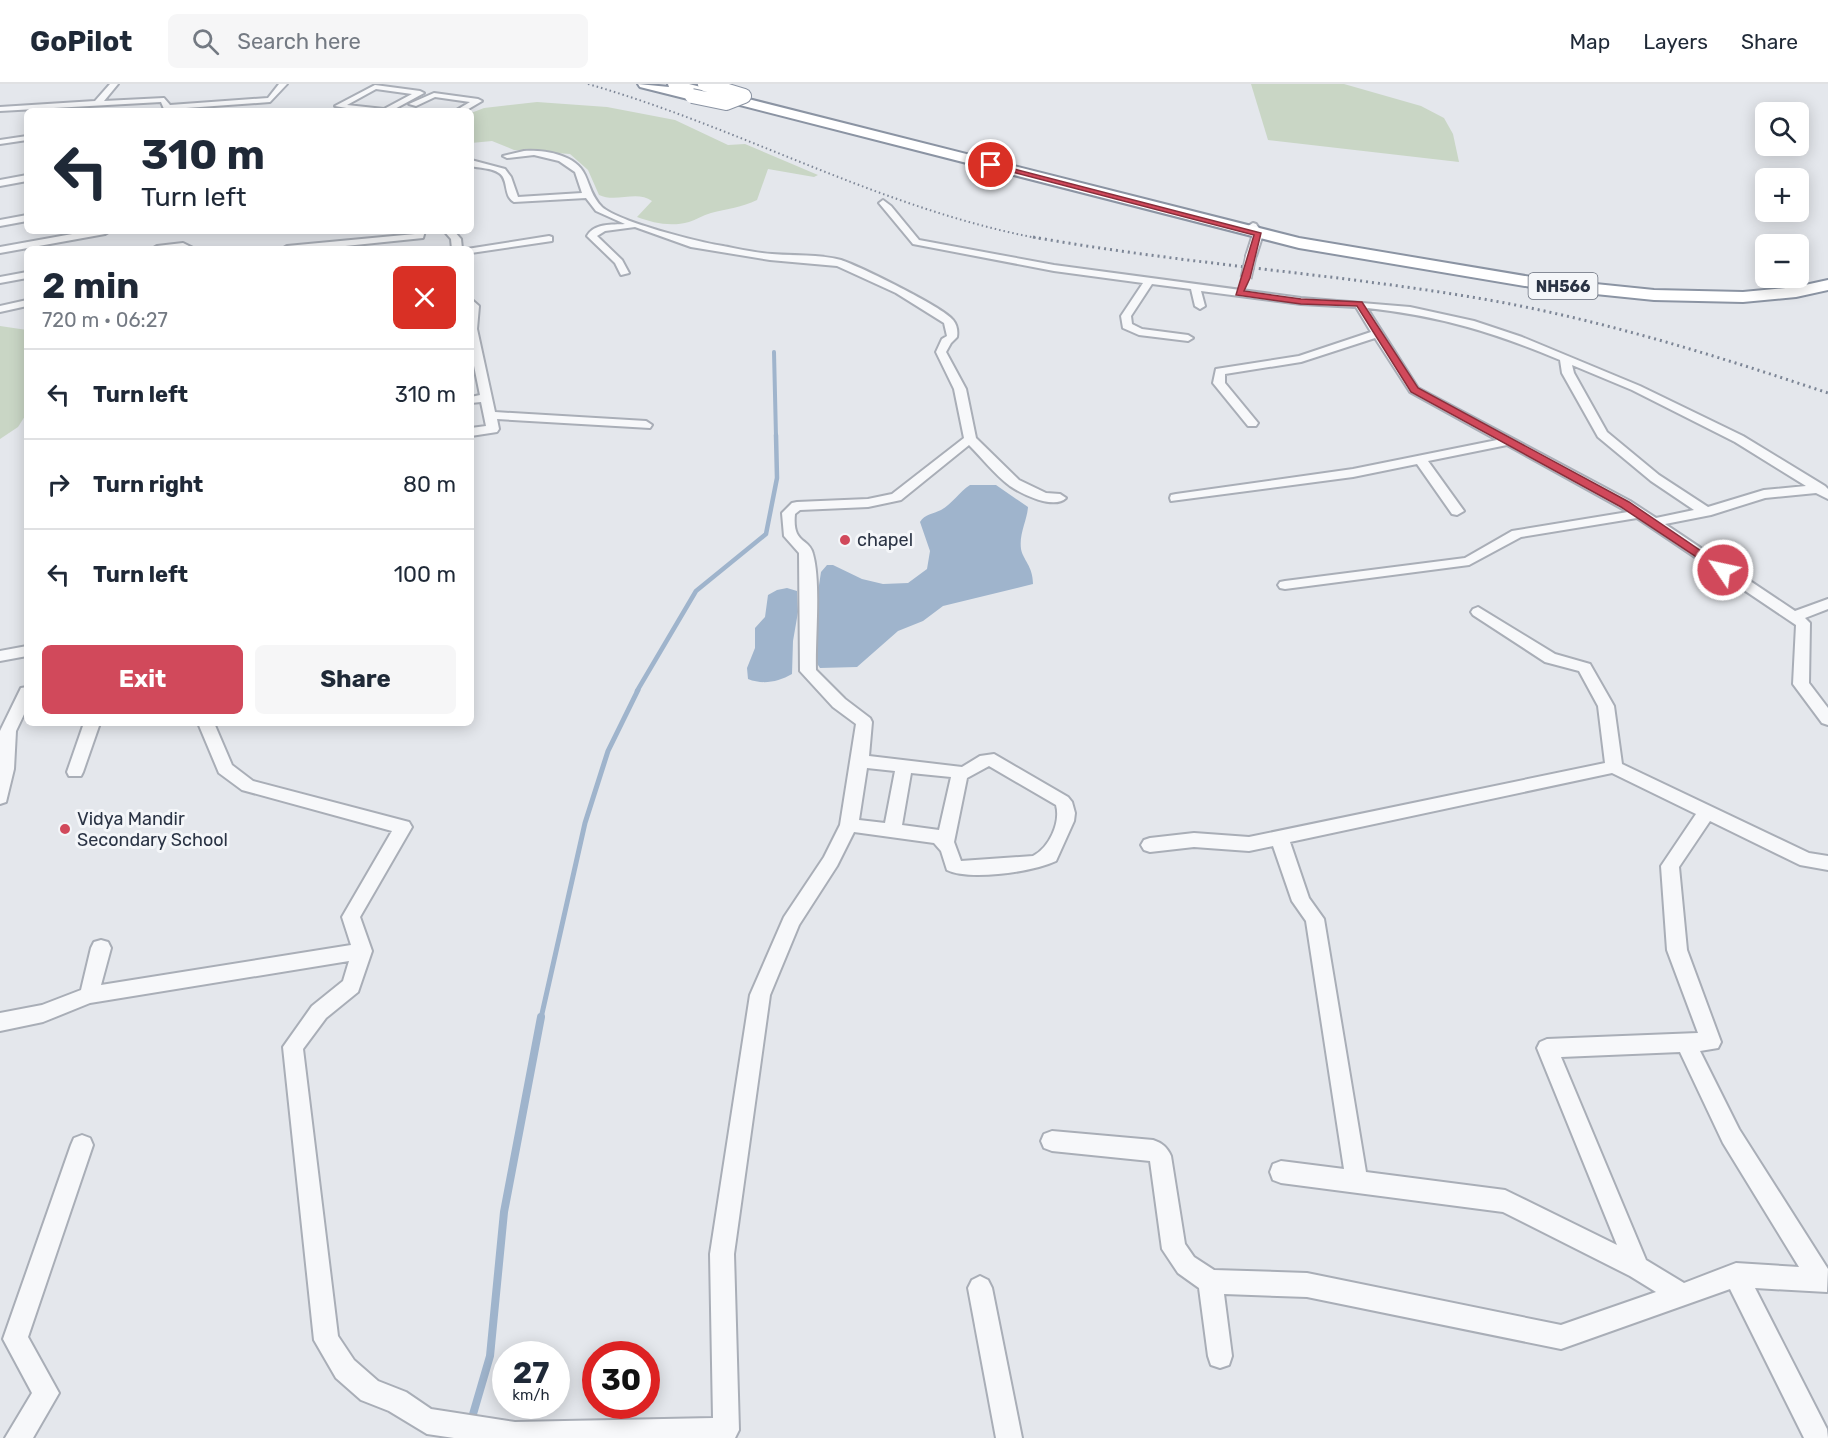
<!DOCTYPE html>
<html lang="en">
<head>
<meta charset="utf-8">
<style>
	:root { --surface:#fff; --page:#f6f6f7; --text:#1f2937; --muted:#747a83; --line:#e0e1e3; --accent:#d1495b }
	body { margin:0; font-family:Rubik,sans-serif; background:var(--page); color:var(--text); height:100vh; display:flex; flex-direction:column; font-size:22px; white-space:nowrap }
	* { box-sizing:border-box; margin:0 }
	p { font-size:20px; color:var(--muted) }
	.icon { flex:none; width:33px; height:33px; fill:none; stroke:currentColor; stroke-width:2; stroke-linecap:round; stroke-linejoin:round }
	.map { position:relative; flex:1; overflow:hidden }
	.panel { position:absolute; left:24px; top:162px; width:450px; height:480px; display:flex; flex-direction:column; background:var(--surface); border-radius:9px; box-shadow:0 3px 15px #0003 }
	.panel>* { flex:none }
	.hud { position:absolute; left:24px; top:24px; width:450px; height:126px; border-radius:9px; box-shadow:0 3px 15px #0003; background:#fff; color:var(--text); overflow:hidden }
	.buttons { position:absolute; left:1755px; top:18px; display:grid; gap:12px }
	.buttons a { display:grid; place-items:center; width:54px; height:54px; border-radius:9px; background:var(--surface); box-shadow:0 3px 15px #0003; font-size:30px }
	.speed { position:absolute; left:492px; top:1257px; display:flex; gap:12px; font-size:30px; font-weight:700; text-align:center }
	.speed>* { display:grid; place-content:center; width:78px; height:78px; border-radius:50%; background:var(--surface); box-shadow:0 3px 15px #0003; line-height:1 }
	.speed small { font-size:15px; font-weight:400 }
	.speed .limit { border:9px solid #d22; background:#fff; color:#111 }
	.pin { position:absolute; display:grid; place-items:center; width:51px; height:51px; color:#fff; margin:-26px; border:3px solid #fff; border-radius:50%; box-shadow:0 2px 6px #0007 }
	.me { position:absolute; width:66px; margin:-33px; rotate:304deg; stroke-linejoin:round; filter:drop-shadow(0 0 4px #0008) }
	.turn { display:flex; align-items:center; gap:21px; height:126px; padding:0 18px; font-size:27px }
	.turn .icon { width:78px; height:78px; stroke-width:2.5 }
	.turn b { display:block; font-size:42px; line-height:51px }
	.round { display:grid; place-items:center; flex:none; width:63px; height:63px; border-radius:9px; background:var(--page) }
	.overview { display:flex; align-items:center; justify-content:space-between; height:102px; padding:0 18px }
	h1 { font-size:36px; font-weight:700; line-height:45px }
	.button { display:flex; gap:12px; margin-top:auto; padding:12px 18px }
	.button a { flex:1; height:69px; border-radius:9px; background:var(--accent); color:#fff; font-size:24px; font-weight:700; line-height:69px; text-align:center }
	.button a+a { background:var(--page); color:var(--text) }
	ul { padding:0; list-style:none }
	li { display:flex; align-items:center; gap:18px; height:90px; padding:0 18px; border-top:2px solid var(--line) }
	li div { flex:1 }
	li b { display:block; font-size:22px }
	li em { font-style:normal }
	header { display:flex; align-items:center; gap:36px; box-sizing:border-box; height:84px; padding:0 30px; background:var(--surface); border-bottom:2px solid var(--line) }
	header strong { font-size:28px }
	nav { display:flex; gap:33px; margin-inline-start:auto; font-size:21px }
	.search { width:420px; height:54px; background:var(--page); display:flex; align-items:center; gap:15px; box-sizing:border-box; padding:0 21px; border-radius:9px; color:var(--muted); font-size:22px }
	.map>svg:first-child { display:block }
	.green { fill:#c9d6c5 }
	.water { fill:#9fb4cc }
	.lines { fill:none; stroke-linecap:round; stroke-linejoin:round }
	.stream-far3 { stroke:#9fb4cc; stroke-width:4 }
	.stream-far2 { stroke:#9fb4cc; stroke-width:4.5 }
	.stream-far1 { stroke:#9fb4cc; stroke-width:5 }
	.stream { stroke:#9fb4cc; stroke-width:8 }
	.minor-casing { stroke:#a9aeb7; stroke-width:4 }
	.trunk-casing { stroke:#8b94a3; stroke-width:4 }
	.minor { fill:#f7f8fa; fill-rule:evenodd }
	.trunk { fill:#fff; fill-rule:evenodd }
	.rail-far1 { stroke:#7d8696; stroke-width:2; stroke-dasharray:1.5 3; stroke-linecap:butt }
	.rail { stroke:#7d8696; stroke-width:3; stroke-dasharray:2 4; stroke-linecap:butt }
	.minor-bridge-casing { stroke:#a9aeb7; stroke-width:13; stroke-linecap:butt }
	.trunk-bridge-casing { stroke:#8b94a3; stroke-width:16; stroke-linecap:butt }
	.minor-bridge { stroke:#f7f8fa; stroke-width:10 }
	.trunk-bridge { stroke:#fff; stroke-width:14 }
	.route { fill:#d1495b; stroke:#882f3b; stroke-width:1.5 }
	.poi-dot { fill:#d1495b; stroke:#f4f6f9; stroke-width:2 }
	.labels { text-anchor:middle; stroke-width:6; stroke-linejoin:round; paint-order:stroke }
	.shield { fill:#f4f6f9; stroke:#676e7b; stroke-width:1.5 }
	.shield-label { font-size:16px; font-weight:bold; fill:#2b3445 }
	.poi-label { font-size:18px; fill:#2b3445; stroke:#f4f6f9; text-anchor:start }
</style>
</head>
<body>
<header>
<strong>GoPilot</strong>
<div class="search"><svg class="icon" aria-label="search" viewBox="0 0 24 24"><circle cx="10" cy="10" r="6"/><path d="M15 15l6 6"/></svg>Search here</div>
<nav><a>Map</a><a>Layers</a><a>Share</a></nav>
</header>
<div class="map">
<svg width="1828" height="1354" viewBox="0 0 1828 1354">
	<rect width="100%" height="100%" fill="#e4e7ec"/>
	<g class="green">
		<path d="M1251,0H1344L1421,22L1444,34L1453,50L1459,78L1268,56Z"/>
		<path d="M537,18L607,23L675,36L728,61L745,60L818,91L814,93L768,85L757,116C742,123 727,125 711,129C703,131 696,136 689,138C671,143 653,139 637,133L652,117C637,106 616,119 599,111L588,86L570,70L514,66L492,57L471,59V29L484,24Z"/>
		<path d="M0,242L27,246V329L18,343L0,355Z"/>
	</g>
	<g class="water">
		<path d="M970,401H996L1028,423C1027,437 1019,449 1021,465C1023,476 1033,482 1033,500L943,522L923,537L898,547L857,583L820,584L814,575L816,521L821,488L827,481H833L862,495L883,500L908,499L927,485L930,467L920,438C925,430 933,430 941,426C952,420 959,408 970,401Z"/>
		<path d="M787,504L797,507L798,528L793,557L792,590C778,598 763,601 748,595L747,584L755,564V544L765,533L768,511L777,506Z"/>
	</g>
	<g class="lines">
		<path class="stream-far3" d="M774,268L776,353"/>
		<path class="stream-far2" d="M637,607L696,507L766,450L777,394L776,351"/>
		<path class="stream-far1" d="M541,934L585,739L608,667L638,606"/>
		<path class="stream" d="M471,1337L490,1272L504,1128L541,933"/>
		<defs>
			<g id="minor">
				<path d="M110,0H118L104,17L164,14L170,21L268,14L279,0H287L270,18L172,25H164L161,18L0,27V23L95,17Z"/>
				<path d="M375,1L420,7L424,9L391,27H364L335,22ZM376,5L412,10L384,25L347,21Z"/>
				<path d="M434,9L478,15L482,17L465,27H455L470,18L435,13L416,22L409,20Z"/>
				<path d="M27,52V56L0,60V56Z"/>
				<path d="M524,67C544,66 575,70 585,91C590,102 592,113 602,123C619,138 698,158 723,162C739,165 756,169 772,170C795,172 818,170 841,176C859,182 943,223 953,236C957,241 958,247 957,253L951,259L946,268L966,305L976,354L1019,396L1046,409L1060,410L1066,414C1054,426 1022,410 1010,402C995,391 982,374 969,361L901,416L868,423L800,426L795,430C792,461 809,453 813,470C821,499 815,553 816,586L845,615L870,634L872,638L869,672L962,683L980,672L994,670L1068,713L1072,718L1075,729L1074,737L1056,777C1033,788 969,797 947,786L941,767L934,759L854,748L837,782L799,841L770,911L734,1170L739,1346L735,1354H454L427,1350L389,1327L361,1316L336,1294L314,1256L283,963L312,922L343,897L349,877L90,919L43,938L0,947V929L42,921L81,906L91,864L94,858L101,856L108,858L111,864L101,901L351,861L342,833L392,747L242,706L219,689L198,639H214L232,681L253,697L409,738L412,743L360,833L372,867L358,908L326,934L303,965L338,1252L354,1276L378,1297L406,1308L431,1325L515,1338L713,1334L710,1170L750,911L784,833L824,773L840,741L856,640L833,623L800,587L799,469L784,452L782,429L792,419L797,418L868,415L892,410L964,354L954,305L936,268L942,255L947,252L944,239L896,209L837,182L770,176L691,163L635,143L605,147L597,152L622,176L629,189L621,191L615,179L587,152C594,139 612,141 625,140L596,127L586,114L514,118C503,112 509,95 499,89C492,84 479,84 471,82V76L505,85L511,93L518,113L582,109L575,88L559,77L534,71L507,74L503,72ZM989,682L1056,721C1061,739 1049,764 1033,772L961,777L954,758L967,694ZM867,684L895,687L885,739L859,736ZM911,689L951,693L939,746L902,741Z"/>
				<path d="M27,91V97L0,102V96Z"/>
				<path d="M883,116L891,122L919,156L1054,181L1301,214L1410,223L1474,237L1522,253L1640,302L1743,352L1825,402L1828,405V415L1816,409L1765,414L1711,431L1665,440L1795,527L1828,515V525L1805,534L1810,539L1809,599L1828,624V641L1822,639L1793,600L1796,541L1637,434L1521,453L1469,481L1285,505L1280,504L1278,501L1280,498L1285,497L1465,474L1512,447L1628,428L1507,361L1428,377L1464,427L1457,431L1452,430L1417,380L1353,393L1171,417L1170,414L1171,411L1176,410L1353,385L1497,356L1410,308L1375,254L1301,278L1225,290V299L1258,339L1256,342H1248L1213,299L1216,285L1299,272L1371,248L1356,223L1301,220L1201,207L1205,222L1200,225L1195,222L1191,205L1152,200L1131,232L1132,240L1142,245L1188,251L1193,254L1188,257L1139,251L1123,244L1121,232L1143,199L1054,187L913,160L879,119ZM1367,224C1440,232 1493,248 1560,276L1562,289L1598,353L1651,397L1694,426L1656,434L1630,417L1418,304ZM1572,281L1632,306L1735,358L1806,402L1764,406L1708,423L1659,391L1607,348L1574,289Z"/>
				<path d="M27,131V137L0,142V136Z"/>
				<path d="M1253,139L1256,140L1263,150L1256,172L1251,175L1246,172L1253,150L1248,142Z"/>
				<path d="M89,147H110L105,150L0,169V163Z"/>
				<path d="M415,147H425L423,154L316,165H282L287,162L415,150Z"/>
				<path d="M444,147H454L461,155L462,165H452L451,155Z"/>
				<path d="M549,152L552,153V157L471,169V165H467Z"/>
				<path d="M183,159L195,165H152L157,162Z"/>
				<path d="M27,188V194L0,199V193Z"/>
				<path d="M471,215L479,222L477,245L495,328L646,337L652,341L650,344L497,335L499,345L497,348L471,352V344L486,342L481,318L471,319V313L480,311L471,267Z"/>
				<path d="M27,216V222L0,228V222Z"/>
				<path d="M1478,523L1555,570L1590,580L1614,622L1622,680L1809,769L1828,772V786L1800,781L1710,737L1679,783L1687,866L1721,958L1718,964L1700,967L1739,1045L1828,1185L1827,1208L1755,1204L1827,1345L1828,1354H1804L1730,1205L1561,1265L1307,1213L1224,1210L1232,1272L1229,1281L1220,1284L1211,1281L1208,1272L1199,1204L1178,1189L1162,1165L1150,1077L1052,1067L1044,1064L1041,1057L1044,1050L1052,1047L1153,1056C1162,1059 1167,1063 1171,1072L1185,1160L1194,1173L1214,1186L1307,1189L1561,1241L1656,1208L1630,1192L1503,1128L1281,1099L1273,1096L1270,1088L1273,1080L1281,1077L1344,1085L1306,837L1292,817L1273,762L1249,767L1194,763L1150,768L1144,766L1141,761L1144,756L1150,754L1194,749L1249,753L1605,679L1598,622L1579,587L1545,578L1473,531L1471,528L1473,525ZM1612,689L1696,730L1661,782L1667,866L1698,949L1547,955L1540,958L1537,964L1617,1161L1505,1106L1366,1088L1324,835L1309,814L1290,758ZM1680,968L1723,1059L1799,1183L1736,1179L1684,1199L1646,1176L1561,973Z"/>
				<path d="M27,562V572L0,577V567Z"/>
				<path d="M27,603V624L16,647L14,685L6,718L0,720V647L21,604Z"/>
				<path d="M84,639H100L83,688L81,692H69L67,688Z"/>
				<path d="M82,1051L90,1054L93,1061L28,1253L59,1309L33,1354H5L32,1309L3,1255L71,1061L74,1054Z"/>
				<path d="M980,1192L988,1196L992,1204L1022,1354H996L968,1204L972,1196Z"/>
			</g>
			<path id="trunk" d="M638,0L669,3L668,0H689L1299,154L1537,194L1654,206L1743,208L1796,203L1828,196V206L1796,213L1743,218L1654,216L1537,204L1299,164L697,10V15L692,16L640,3Z"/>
		</defs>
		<use href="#minor" class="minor-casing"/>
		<use href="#trunk" class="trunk-casing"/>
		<use href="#minor" class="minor"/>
		<use href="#trunk" class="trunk"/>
		<path class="rail-far1" d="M588,0C742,44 883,126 1042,155"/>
		<path class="rail" d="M1033,153C1188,181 1346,190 1500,218C1612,239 1720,273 1828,309"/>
		<defs>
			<path id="minor-bridge" d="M1246,194L1251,172"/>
			<path id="trunk-bridge" d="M692,12L726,19L744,12L705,0"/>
		</defs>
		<use href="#minor-bridge" class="minor-bridge-casing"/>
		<use href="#trunk-bridge" class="trunk-bridge-casing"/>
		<use href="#minor-bridge" class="minor-bridge"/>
		<use href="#trunk-bridge" class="trunk-bridge"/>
	</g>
	<path class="route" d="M991,79L1261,149L1250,194L1244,207L1301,215L1362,218L1418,304L1629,418L1729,486L1723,489L1719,488L1621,423L1411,308L1357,222L1301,220L1236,211L1254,151L989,82Z"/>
	<g class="poi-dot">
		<circle cx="845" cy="456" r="6"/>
		<circle cx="65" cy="745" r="6"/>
	</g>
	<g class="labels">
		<rect class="shield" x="1528.5" y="189" width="69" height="26" rx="4.5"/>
		<g class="shield-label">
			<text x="1563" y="208">NH566</text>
		</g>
		<g class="poi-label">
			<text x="857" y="462">chapel</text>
			<text x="77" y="741">Vidya Mandir<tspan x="77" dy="21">Secondary School</tspan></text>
		</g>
	</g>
</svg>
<div class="buttons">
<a><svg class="icon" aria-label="search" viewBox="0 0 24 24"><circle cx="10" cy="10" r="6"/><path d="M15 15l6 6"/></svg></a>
<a>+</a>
<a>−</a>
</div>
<div class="speed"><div>27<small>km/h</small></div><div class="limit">30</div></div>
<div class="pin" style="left:991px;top:81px;background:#d93025"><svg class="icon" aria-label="arrive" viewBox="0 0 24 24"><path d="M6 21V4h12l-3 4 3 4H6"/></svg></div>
<svg class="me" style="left:1723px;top:486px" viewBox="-20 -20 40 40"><circle r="17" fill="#d1495b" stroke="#fff" stroke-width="3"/><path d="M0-11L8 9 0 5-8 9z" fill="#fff"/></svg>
<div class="hud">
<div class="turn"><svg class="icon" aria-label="left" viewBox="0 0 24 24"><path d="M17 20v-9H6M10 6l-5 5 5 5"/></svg><div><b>310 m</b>Turn left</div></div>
</div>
<section class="panel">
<div class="overview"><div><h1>2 min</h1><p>720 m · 06:27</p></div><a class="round" style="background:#d93025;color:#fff"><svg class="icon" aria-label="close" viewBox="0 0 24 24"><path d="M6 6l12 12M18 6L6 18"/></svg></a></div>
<ul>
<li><svg class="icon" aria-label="left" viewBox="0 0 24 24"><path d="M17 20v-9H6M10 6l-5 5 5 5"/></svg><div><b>Turn left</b></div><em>310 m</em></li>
<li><svg class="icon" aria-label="right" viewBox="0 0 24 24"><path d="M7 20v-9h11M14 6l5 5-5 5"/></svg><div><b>Turn right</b></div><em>80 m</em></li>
<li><svg class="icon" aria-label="left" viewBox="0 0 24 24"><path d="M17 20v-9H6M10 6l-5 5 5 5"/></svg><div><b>Turn left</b></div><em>100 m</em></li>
</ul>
<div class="button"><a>Exit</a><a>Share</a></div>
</section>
</div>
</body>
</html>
